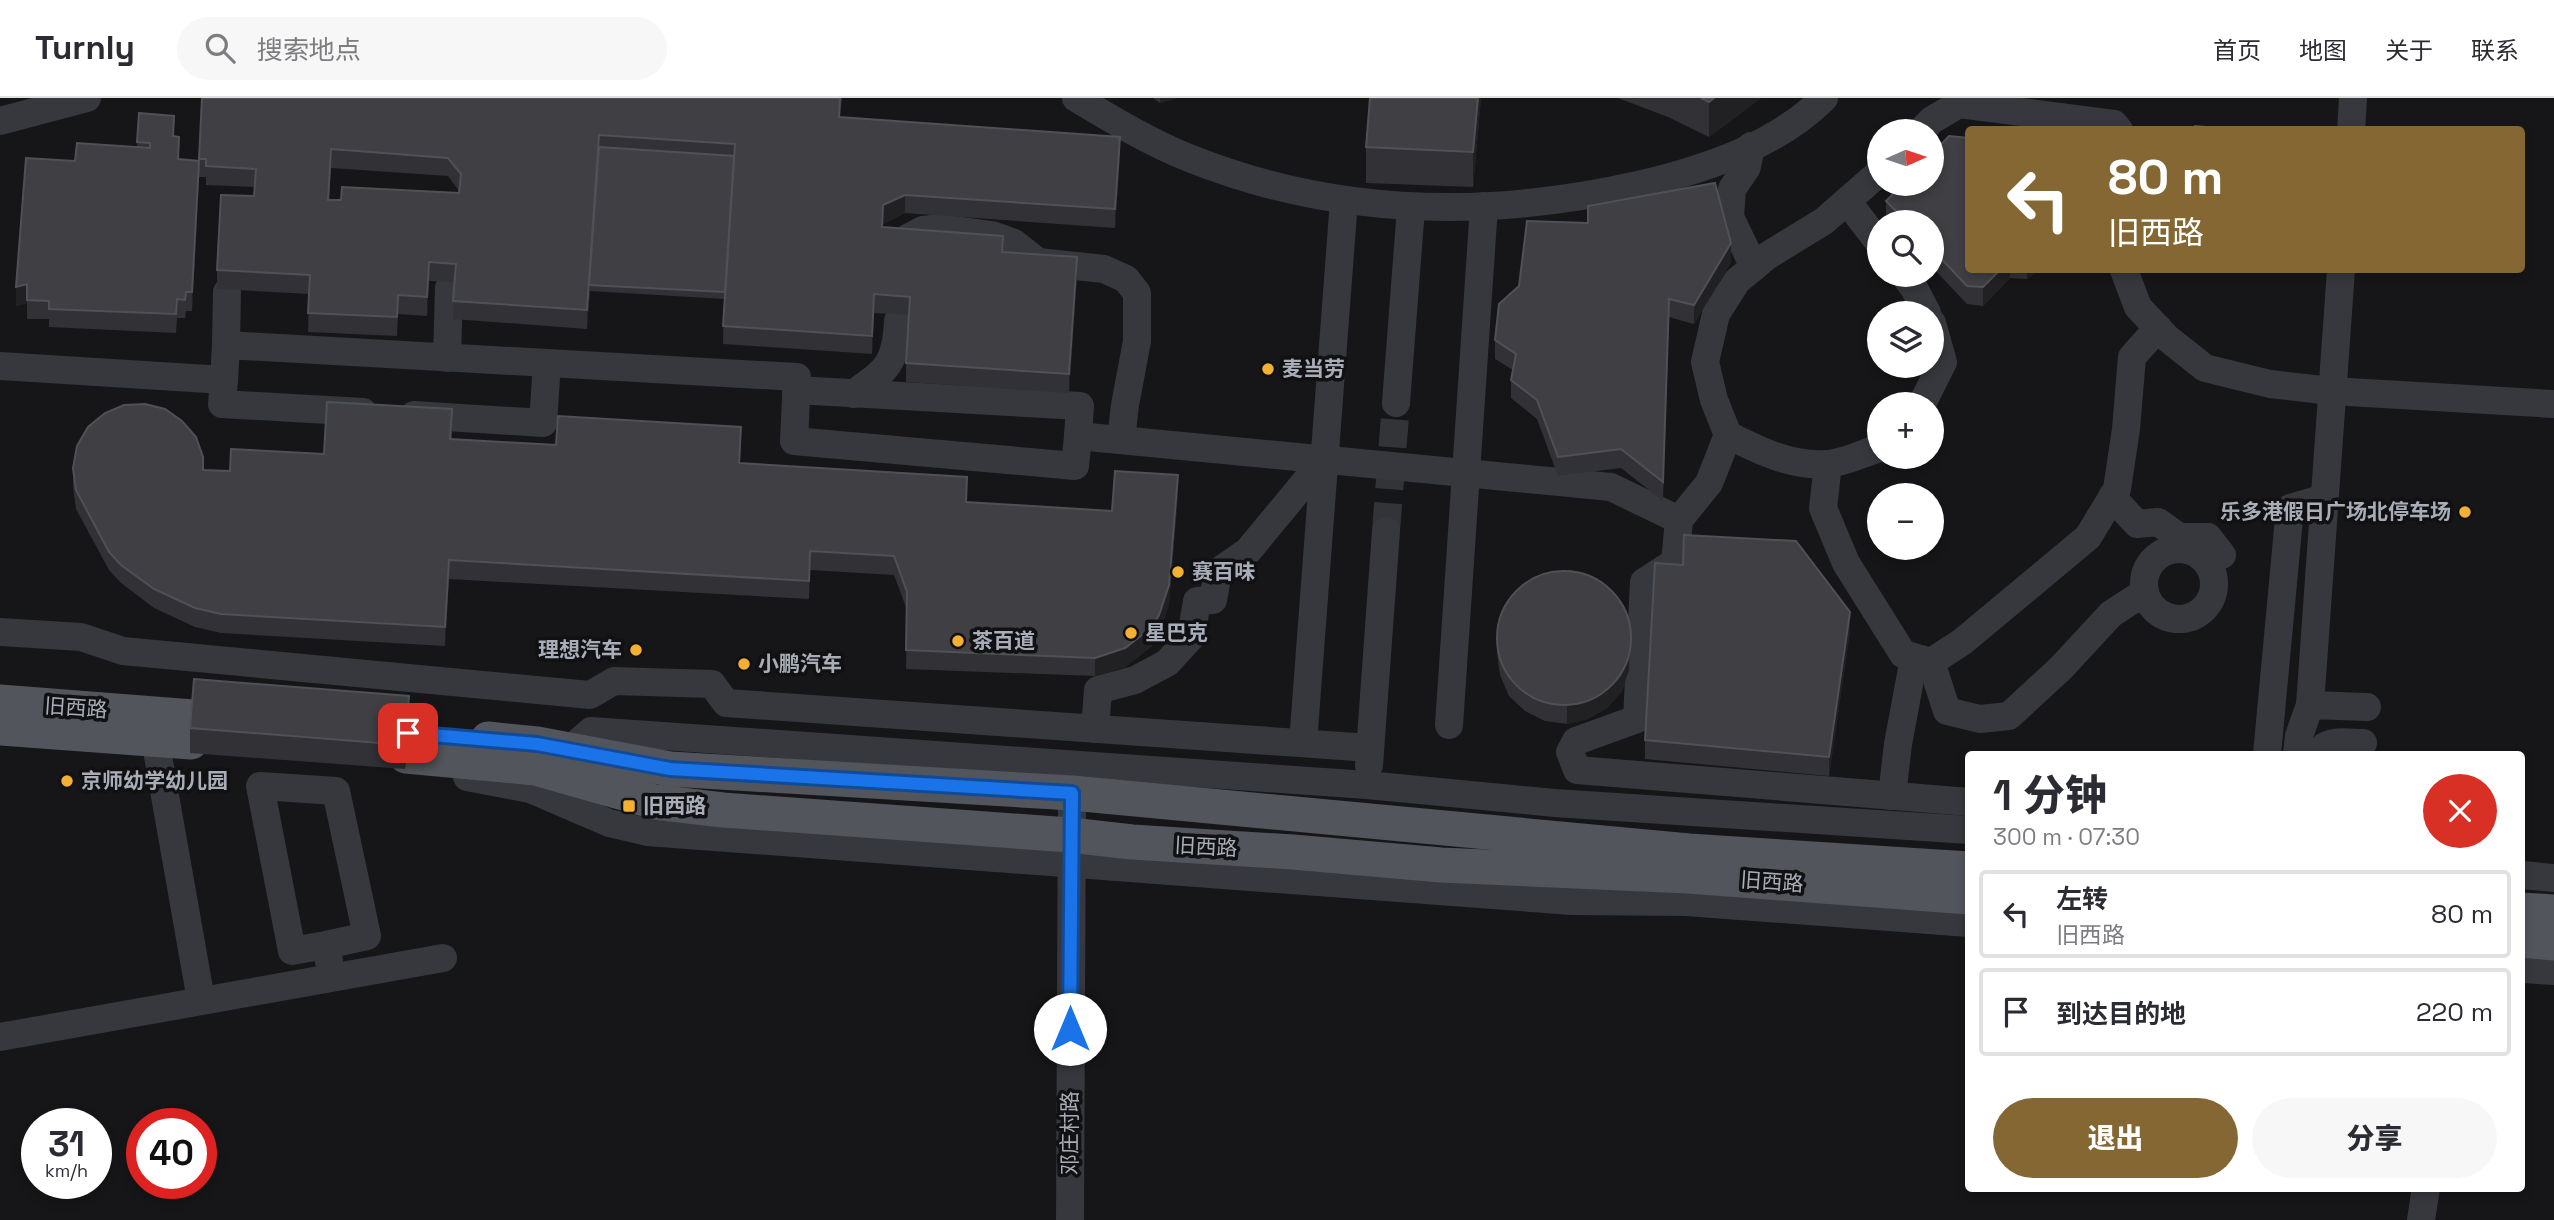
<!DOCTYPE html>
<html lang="zh">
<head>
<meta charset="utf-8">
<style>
	:root { --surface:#fff; --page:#f7f7f7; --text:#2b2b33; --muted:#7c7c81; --line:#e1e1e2; --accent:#856733 }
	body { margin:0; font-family:"Space Grotesk","Noto Sans SC",sans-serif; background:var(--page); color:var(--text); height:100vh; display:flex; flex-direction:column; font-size:26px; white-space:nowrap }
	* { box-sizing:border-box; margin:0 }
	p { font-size:23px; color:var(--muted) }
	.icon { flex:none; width:38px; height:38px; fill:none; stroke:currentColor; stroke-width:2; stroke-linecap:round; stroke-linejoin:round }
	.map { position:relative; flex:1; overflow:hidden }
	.sheet { position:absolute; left:1965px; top:653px; width:560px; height:441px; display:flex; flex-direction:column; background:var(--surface); border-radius:7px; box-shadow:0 4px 10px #0003 }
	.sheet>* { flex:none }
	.banner { position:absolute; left:1965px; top:28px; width:560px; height:147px; border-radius:7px; box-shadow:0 4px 10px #0003; background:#856733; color:#fff; overflow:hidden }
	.needle { width:46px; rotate:87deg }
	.buttons { position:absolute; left:1867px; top:21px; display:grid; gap:14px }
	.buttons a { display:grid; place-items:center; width:77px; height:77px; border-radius:50%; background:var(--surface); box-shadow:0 4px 10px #0003; font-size:35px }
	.speed { position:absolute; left:21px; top:1010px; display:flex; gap:14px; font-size:35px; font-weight:700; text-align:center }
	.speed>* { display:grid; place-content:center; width:91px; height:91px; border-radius:50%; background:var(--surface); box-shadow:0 4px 10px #0003; line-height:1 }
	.speed small { font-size:18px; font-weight:400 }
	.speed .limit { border:10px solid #d22; background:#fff; color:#111 }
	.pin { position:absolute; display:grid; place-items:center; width:60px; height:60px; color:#fff; margin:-30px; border-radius:14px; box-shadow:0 4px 10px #0006 }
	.me { position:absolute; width:77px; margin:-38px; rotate:0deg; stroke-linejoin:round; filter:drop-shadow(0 0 5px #0008) }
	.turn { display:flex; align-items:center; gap:24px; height:147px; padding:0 28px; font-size:32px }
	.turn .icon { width:91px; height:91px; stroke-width:2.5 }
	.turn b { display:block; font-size:49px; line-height:60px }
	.round { display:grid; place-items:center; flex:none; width:74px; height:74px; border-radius:37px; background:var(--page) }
	.summary { display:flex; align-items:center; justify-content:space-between; height:119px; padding:0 28px }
	h1 { font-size:42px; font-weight:800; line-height:52px }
	.action { display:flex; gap:14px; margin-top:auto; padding:14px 28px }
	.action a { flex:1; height:80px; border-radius:42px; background:var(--accent); color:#fff; font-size:28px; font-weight:800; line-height:80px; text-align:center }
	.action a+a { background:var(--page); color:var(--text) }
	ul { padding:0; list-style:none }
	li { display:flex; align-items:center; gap:21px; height:88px; margin:0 14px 10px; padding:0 14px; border:4px solid var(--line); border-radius:7px }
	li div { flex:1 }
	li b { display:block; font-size:26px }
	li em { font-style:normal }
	header { display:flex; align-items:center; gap:42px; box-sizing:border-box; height:98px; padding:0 35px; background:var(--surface); border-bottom:2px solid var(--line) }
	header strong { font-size:33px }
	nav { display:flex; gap:38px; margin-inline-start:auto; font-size:24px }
	.search { width:490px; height:63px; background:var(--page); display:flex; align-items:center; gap:18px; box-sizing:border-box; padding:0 24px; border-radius:38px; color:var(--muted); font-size:26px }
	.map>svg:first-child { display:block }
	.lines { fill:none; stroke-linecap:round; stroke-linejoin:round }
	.minor-tunnel { stroke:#333438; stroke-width:28; stroke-dasharray:28 14; stroke-linecap:butt }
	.minor { stroke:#37383d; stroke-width:28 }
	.major { stroke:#53555c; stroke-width:35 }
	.wall { fill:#323236; fill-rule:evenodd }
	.shaded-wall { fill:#212124 }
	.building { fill:#3f3f44; stroke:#4f5156; stroke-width:2; fill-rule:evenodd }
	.route-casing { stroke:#114b97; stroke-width:18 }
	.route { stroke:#1a73e8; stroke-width:12 }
	.poi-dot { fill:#f2b134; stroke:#111113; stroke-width:2.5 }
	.labels { text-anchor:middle; stroke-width:7; stroke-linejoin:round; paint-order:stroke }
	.poi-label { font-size:21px; font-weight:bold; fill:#a8adb8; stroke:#111113; text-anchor:start }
	.street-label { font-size:21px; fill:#a8adb8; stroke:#111113 }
</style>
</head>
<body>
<header>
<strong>Turnly</strong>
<div class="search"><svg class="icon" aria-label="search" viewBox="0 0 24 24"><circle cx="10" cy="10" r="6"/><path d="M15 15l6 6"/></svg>搜索地点</div>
<nav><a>首页</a><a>地图</a><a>关于</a><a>联系</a></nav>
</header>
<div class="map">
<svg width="2554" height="1122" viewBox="0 0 2554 1122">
	<rect width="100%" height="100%" fill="#161618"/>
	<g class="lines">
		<path class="minor-tunnel" d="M1386,433L1396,305"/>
		<g class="minor">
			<path d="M1076,0C1111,21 1151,45 1189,60C1334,118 1487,121 1638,87C1703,72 1776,48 1824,0"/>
			<path d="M0,23L87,0"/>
			<path d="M2351,32L2353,0"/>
			<path d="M1921,33L1932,22L1959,6L2114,26L2119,32"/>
			<path d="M1751,48L1747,69L1732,91L1730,119L1754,169"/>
			<path d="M1847,103L1880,146"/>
			<path d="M904,142L923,132L940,130L992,137L1014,145L1038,164L1104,171L1126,181L1137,195V243L1125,307L1121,342"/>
			<path d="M2124,172L2138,209L2167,240L2205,270L2270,286L2332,293L2554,306"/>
			<path d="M1904,177L1914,190L1927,215"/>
			<path d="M226,247L227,194"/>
			<path d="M447,260L449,190"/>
			<path d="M0,268L224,282L226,247L797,279L794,343L1075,368L1078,338L1611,389L1679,422L1709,385L1728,337L1714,302L1705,264L1716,216L1737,183L1767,158L1824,123L1880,74"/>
			<path d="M224,282L222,306L363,314"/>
			<path d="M796,292L1080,308L1078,338"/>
			<path d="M853,296C887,272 896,266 898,223"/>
			<path d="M1396,305L1411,110"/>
			<path d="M1922,306L1943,264L1932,225"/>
			<path d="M414,317L543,325L547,265"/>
			<path d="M1728,337C1758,352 1792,369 1827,366C1844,365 1863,355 1880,350"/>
			<path d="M1828,366L1823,410L1846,465L1903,556L1931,564L1962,544L2088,439L2117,391L2126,331L2132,259L2158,230"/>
			<path d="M2112,399L2137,426L2158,424L2179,439H2208L2222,457"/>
			<path d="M1679,422L1675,464L1644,484L1637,621L1576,643L1570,654L1577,672L1969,704"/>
			<circle cx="2179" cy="486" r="35"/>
			<path d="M0,534L81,539L123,553L590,597L614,583L712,586L726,605L1370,650"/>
			<path d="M1931,564L1947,613L1980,621L2009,618L2061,570L2111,516L2145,494"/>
			<path d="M2310,607L2341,172"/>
			<path d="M1449,627L1484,108"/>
			<path d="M1095,631L1098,592L1135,582L1167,565L1191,539L1197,503L1213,502L1218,474L1248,453L1324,361"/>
			<path d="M155,641L201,902"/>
			<path d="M1303,645L1344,102"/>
			<path d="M569,652L591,633L1367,687L1555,705L1969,732"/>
			<path d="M2267,656L2290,410L2325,400"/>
			<path d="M2297,656L2299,638L2310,607L2367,609"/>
			<path d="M2317,656C2327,640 2346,645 2363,645"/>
			<path d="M1369,667L1386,433"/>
			<path d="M467,679L530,691L609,725L647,734L1572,803L1686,804L1969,825"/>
			<path d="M1892,698L1898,646L1914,560"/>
			<path d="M2522,777L2554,780"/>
			<path d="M326,847L292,853L260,688L336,693L367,838L326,847L332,879"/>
			<path d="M2522,871L2554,873"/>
			<path d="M0,939L443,860"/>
			<path d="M1070,1122L1072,695"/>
			<path d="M2421,1122L2426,1090"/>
		</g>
		<g class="major">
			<path d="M0,604L193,619"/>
			<path d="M0,630L191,644"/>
			<path d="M488,641L537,646L670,671L1072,695L1689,753L1969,771"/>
			<path d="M406,658L535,670L655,704L723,712L1070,737L1132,744L1293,754L1441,767L1688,778L1969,799"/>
			<path d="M2522,812L2554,814"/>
			<path d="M2522,842L2554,845"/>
		</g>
	</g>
	<g class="wall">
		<path d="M529,0H842L840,19L1120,58L1115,130L905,115L883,126V129L1003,154L1077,178L1069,295L906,284V265L909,217L874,215L872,256L723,246L724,201L590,193L587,231L453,221L454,184L429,183L427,218L398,216L397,238L308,234L309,196L217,191V172L254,98L255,89L206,87V79H199V61ZM331,70L448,78L459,93V95L329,102Z"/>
		<path d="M1153,0H1177L1160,5Z"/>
		<path d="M1481,0L1473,89L1366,85V49Z"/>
		<path d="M1618,0H1761L1709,39L1668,19Z"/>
		<path d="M1949,38L1969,40V172H2039L2027,181L2010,180L1983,208L1967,206L1932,169V124H1889L1886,122V103L1903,86H1932V56Z"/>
		<path d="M174,39L179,61L199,81L192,213H186L185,220H177L176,235L49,229V221H27V205L16,208L75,63L137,50V44Z"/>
		<path d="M1731,164L1694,226L1669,219L1663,403L1621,370L1558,378L1537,321L1511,300V282L1513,272L1495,261V242Z"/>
		<path d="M452,330V341L556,347L741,348L740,365L967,404L1112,413L1178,396L1169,506L1159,536L1152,548L1125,569L1095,578L906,571L907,512L894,477L810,472L809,501L449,481L445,548L221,535L195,529L154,510L121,485L109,472L76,411L73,389V370L230,373L324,356Z"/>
		<path d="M1850,533L1829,678L1645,661V642Z"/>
		<path d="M1497,537L1630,550L1629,572L1622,593L1607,610L1588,621L1567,626L1545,623L1525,613L1509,598L1500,577L1497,555Z"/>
		<path d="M409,622L405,671L190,655V630Z"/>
	</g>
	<g class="shaded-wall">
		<path d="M1160,0H1177L1160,5Z"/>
		<path d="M1478,0H1481L1473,89V54Z"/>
		<path d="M1714,0H1761L1709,39V4Z"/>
		<path d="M599,37V56L587,231V212Z"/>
		<path d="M1120,39V58L1115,130V111Z"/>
		<path d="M199,63V81L192,213V194Z"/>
		<path d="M905,97V115L883,126L882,148L883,107Z"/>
		<path d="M1731,145V164L1694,226V207Z"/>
		<path d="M1077,159V178L1069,295V276Z"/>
		<path d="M429,164V183L427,218V199Z"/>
		<path d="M2000,172H2010V180L1983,208V189Z"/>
		<path d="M2027,172H2039L2027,181Z"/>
		<path d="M27,186V205L16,208V189Z"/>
		<path d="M874,196V215L872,256V238Z"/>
		<path d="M1178,377V396L1169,506L1159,536L1152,548L1125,569L1095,578V560Z"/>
		<path d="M810,453V472L809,501V483Z"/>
		<path d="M449,462V481L445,548V529Z"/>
		<path d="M1850,514V533L1829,678V659Z"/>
		<path d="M1630,531L1629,572L1622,593L1607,610L1588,621L1567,626V607Z"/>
		<path d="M409,598V622L405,671V647Z"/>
	</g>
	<g class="building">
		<path d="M202,0H840L839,19L1120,39L1115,111L905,97L883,107L882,129L1003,138L1002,154L1077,159L1069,276L906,265L910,199L874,196L872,238L723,228L735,46L599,37L587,212L453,203L456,166L429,164L427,199L398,197L397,219L308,215L310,177L217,172L221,97L254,98L256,71L206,68V61H199ZM331,51L448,60L461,76L459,95L342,89L341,102H328Z"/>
		<path d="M1370,0H1478L1473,54L1366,49Z"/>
		<path d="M1701,0H1714L1709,4Z"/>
		<path d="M139,15L174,18L173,38L179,39L178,61L199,63L192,194H186L185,202L177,201L176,216L49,211V203L27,202V186L16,189L26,60L75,63L77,45L150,50V45L137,44Z"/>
		<path d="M2195,28L2239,32H2195Z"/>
		<path d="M1949,38L1969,40V172H2000L1983,189L1967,188L1932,151V124H1907L1886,103L1903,86H1932V56Z"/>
		<path d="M599,49L734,58L725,194L589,187Z"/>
		<path d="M1715,85L1731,145L1694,207L1669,201L1663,384L1621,351L1558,359L1537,302L1511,282L1516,256L1495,242L1499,206L1519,188L1527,123L1588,125V108Z"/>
		<path d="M327,304L452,311L450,341L556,347L558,318L741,329L739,365L967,379L966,404L1112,413L1115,373L1178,377L1169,487L1159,517L1152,529L1125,550L1095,560L906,552L907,494L894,458L810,453L809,483L449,462L445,529L221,516L195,510L154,491L121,467L109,454L76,392L73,370L77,348L88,329L105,315L124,307L145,306L165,311L182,323L196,339L203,359V372L230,373L231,351L324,356Z"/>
		<path d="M1684,437L1796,443L1850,514L1829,659L1645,642L1655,465L1683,467Z"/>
		<circle cx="1564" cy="540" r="67"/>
		<path d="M194,581L409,598L405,647L190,630Z"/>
	</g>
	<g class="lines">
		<defs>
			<path id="route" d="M408,635L537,646L670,671L1072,695L1070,931"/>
		</defs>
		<use href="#route" class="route-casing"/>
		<use href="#route" class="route"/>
	</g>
	<g class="poi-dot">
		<circle cx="1268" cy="271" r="7"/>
		<circle cx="2465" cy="414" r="7"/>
		<circle cx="1178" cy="474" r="7"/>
		<circle cx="1131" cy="535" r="7"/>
		<circle cx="958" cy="543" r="7"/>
		<circle cx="636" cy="552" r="7"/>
		<circle cx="744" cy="566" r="7"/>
		<circle cx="67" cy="683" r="7"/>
		<rect x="622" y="701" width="14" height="14" rx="3.5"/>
	</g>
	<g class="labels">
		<g class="poi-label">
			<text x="1282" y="278">麦当劳</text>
			<text x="2451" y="421" text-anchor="end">乐多港假日广场北停车场</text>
			<text x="1192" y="481">赛百味</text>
			<text x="1145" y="542">星巴克</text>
			<text x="972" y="550">茶百道</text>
			<text x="622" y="559" text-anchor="end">理想汽车</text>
			<text x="758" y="573">小鹏汽车</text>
			<text x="81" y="690">京师幼学幼儿园</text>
			<text x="643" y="715">旧西路</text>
		</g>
		<g class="street-label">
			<text transform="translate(76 610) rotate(4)" y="7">旧西路</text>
			<text transform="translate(1206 749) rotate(3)" y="7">旧西路</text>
			<text transform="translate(1772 784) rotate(4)" y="7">旧西路</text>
			<text transform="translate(1070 1035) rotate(-90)" y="7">邓庄村路</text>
		</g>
	</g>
</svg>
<div class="buttons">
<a><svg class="needle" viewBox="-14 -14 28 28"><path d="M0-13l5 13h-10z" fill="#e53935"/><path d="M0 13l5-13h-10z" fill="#7c7c81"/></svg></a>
<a><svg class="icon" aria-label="search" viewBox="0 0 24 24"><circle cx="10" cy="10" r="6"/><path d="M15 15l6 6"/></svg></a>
<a><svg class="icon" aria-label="layers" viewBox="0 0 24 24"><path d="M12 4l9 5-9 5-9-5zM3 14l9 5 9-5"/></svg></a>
<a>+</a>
<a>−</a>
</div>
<div class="speed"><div>31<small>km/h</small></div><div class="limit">40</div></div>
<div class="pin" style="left:408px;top:635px;background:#d93025"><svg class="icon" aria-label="arrive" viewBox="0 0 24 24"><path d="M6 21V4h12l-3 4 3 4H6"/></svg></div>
<svg class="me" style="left:1070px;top:931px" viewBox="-20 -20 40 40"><circle r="19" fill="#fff"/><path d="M0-13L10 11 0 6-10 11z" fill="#1a73e8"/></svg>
<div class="banner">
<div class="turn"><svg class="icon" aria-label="left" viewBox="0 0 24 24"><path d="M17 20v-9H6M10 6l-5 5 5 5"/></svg><div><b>80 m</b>旧西路</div></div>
</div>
<section class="sheet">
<div class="summary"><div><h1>1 分钟</h1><p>300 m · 07:30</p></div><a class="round" style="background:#d93025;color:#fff"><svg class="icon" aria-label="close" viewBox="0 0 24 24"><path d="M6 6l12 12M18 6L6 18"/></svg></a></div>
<ul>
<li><svg class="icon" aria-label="left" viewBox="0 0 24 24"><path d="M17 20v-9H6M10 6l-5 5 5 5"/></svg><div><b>左转</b><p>旧西路</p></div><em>80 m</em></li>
<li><svg class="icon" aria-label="arrive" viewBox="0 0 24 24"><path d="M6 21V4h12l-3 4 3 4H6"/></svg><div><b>到达目的地</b></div><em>220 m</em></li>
</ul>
<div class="action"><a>退出</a><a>分享</a></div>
</section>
</div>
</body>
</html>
